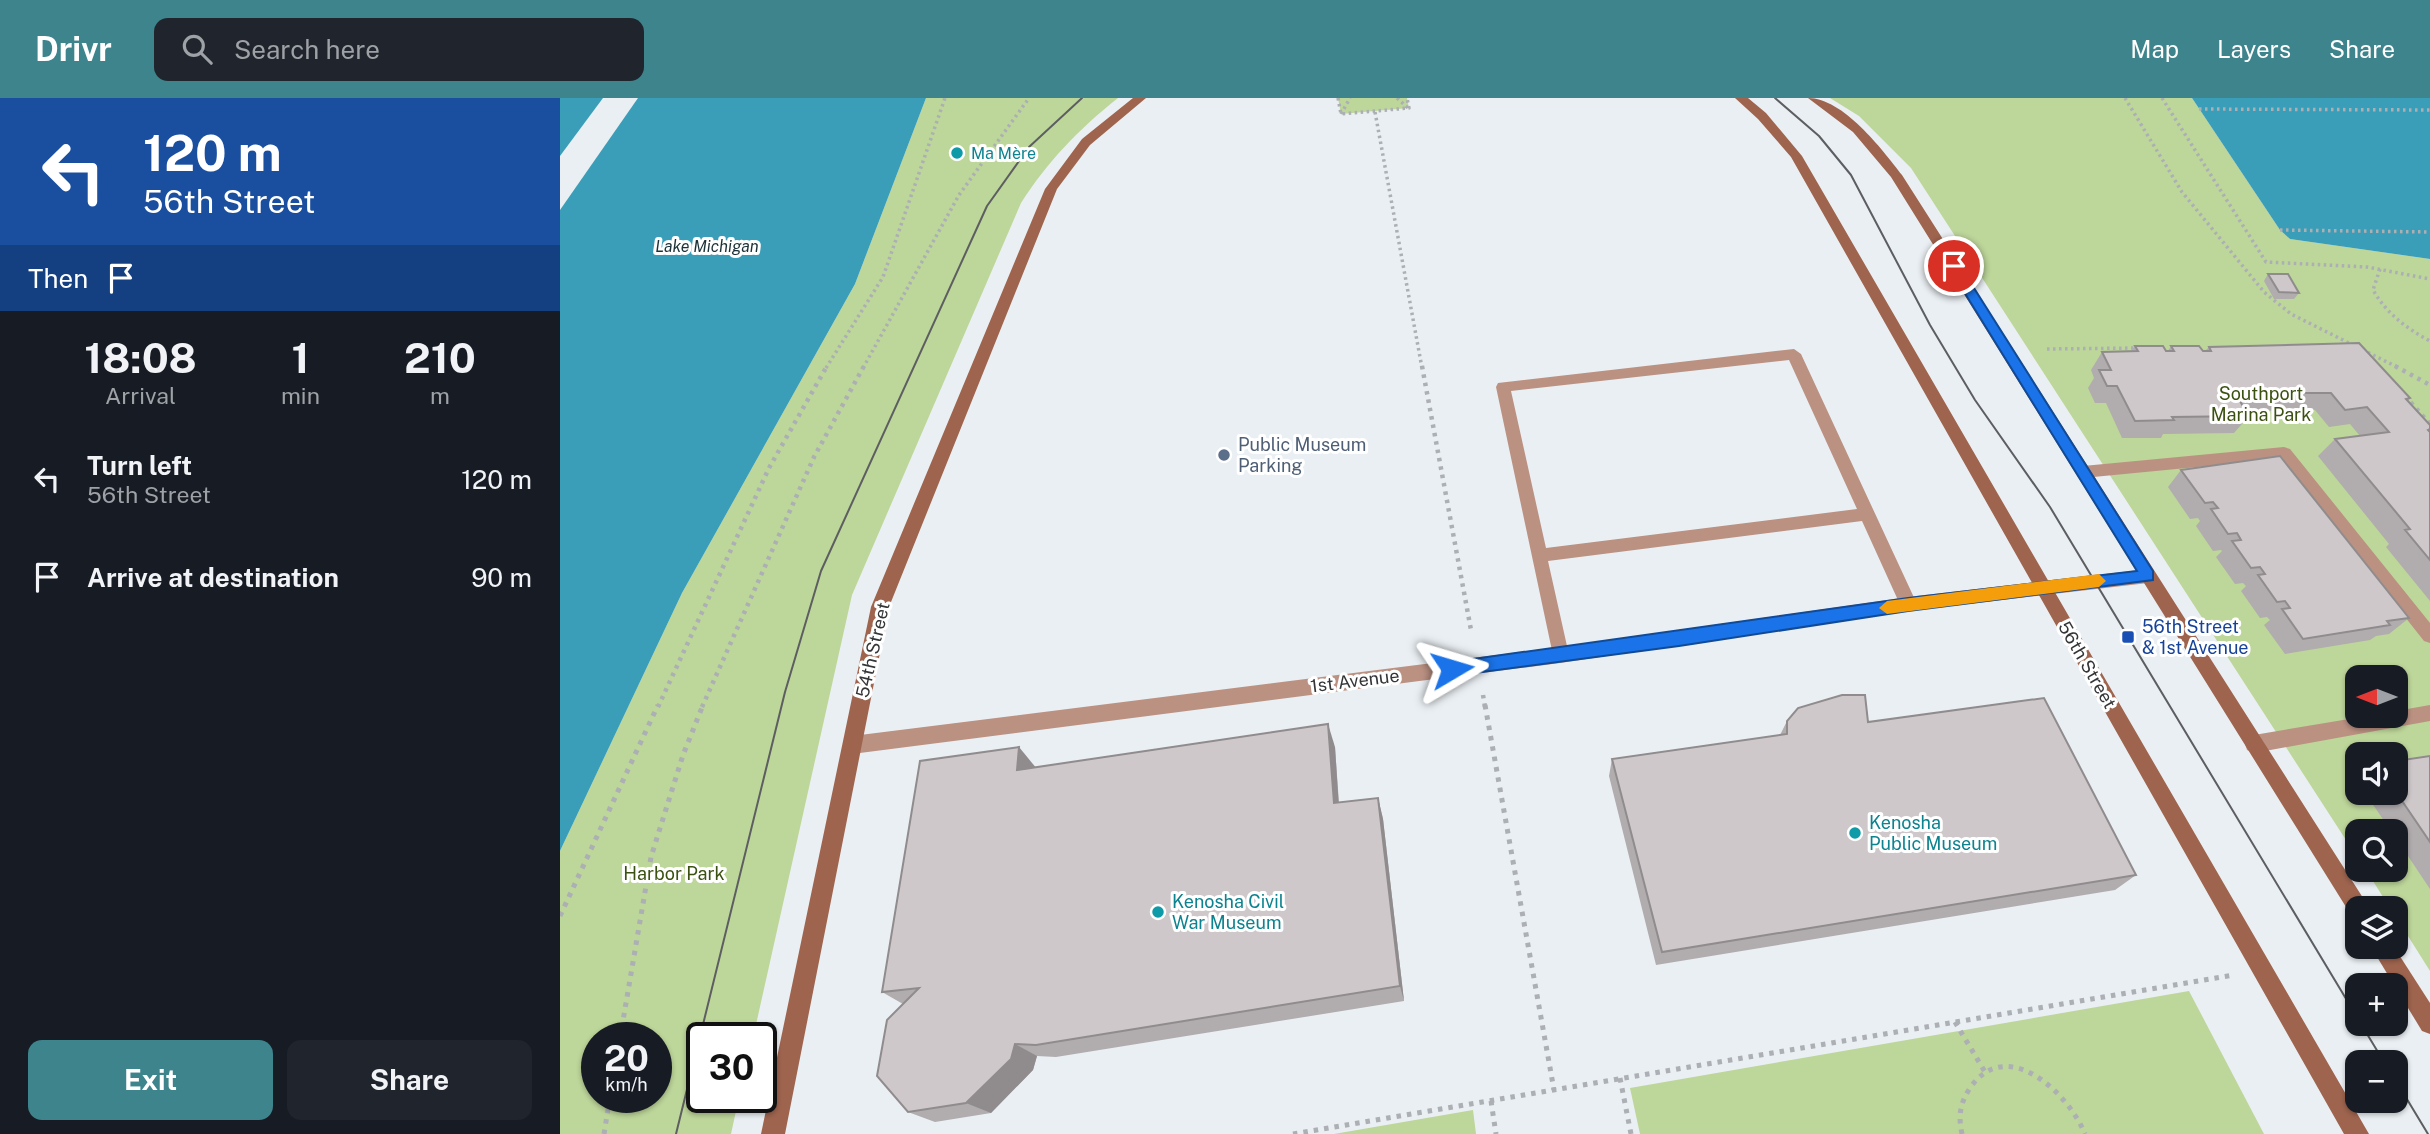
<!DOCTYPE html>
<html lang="en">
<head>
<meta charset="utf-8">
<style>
	:root { --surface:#171b24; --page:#20242c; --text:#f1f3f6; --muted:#9ea1a6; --accent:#3d848d }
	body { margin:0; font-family:"Public Sans",sans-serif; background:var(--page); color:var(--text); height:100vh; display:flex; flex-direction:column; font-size:26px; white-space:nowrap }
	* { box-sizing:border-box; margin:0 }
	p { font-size:23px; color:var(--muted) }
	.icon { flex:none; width:38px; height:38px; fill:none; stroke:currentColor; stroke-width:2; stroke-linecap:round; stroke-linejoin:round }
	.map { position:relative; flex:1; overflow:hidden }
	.panel { display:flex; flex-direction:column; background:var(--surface); width:560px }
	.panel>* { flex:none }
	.hud { background:#1a4fa0; color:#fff; overflow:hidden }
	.needle { width:46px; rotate:270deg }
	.controls { position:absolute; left:1785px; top:567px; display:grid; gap:14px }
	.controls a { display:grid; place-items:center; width:63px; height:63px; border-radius:14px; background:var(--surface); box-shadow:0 2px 5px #0004; font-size:35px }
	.speed { position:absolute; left:21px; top:924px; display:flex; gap:14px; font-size:35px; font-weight:700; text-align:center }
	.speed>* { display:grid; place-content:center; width:91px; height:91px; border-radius:50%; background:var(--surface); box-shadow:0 2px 5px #0004; line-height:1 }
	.speed small { font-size:18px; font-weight:400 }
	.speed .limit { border:4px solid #111; border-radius:10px; background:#fff; color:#111 }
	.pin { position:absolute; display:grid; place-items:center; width:60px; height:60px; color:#fff; margin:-30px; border:4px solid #fff; border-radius:50%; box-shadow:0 2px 7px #0007 }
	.me { position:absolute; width:77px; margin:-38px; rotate:83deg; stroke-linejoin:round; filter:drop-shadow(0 0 5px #0008) }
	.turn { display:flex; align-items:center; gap:24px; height:147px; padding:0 28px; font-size:32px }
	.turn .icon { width:91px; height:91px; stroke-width:2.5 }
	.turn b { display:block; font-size:49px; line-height:60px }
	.then { display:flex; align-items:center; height:66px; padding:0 28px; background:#0003; gap:14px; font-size:26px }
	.eta { display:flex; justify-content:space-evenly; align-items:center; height:119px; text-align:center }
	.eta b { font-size:42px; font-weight:700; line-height:49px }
	.primary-button { display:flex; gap:14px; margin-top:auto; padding:14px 28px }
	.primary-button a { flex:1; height:80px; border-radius:14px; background:var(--accent); color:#fff; font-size:28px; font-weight:700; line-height:80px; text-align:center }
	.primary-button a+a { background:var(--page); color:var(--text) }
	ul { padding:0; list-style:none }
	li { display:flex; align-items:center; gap:21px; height:98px; padding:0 28px }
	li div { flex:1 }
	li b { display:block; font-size:26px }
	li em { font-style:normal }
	header { display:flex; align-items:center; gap:42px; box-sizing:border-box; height:98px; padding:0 35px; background:var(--accent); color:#fff }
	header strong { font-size:33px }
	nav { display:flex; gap:38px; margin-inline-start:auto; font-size:24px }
	.search { width:490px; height:63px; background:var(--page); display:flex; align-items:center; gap:18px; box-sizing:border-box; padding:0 24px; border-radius:14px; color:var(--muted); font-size:26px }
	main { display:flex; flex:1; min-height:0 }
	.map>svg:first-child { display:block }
	.green { fill:#bdd69a; fill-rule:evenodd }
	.water { fill:#3b9eb8 }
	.pier { fill:#eaeff3 }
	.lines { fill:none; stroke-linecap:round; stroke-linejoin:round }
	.path-far2 { stroke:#acafb3; stroke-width:3.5; stroke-dasharray:2.5 3.5; stroke-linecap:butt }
	.path-far1 { stroke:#acafb3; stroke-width:4.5; stroke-dasharray:3.5 5; stroke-linecap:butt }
	.path { stroke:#acafb3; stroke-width:5; stroke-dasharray:4.5 6; stroke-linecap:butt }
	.lane { fill:#bb9182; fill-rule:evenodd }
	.street { fill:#bb9182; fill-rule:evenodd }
	.secondary { fill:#9e644e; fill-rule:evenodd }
	.tram { stroke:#5d5e61; stroke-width:2 }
	.wall { fill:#b1acae }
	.shaded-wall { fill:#908c8d }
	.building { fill:#cec8ca; stroke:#908c8d; stroke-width:2 }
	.route { fill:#1a73e8; stroke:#114b97; stroke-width:2 }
	.slow { fill:#f59e0b }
	.culture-dot { fill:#0f9aa8; stroke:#fff; stroke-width:2.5 }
	.service-dot { fill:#5c6f8a; stroke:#fff; stroke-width:2.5 }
	.transit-dot { fill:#1a4fb4; stroke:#fff; stroke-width:2.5 }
	.labels { text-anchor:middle; stroke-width:6; stroke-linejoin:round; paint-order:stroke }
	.far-culture-label { font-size:16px; fill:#0d838f; stroke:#fff; text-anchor:start }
	.far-water-label { font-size:16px; font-style:italic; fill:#1b3137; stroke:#fff }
	.park-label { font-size:18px; fill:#3b5111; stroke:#fff }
	.service-label { font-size:18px; fill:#4e5e75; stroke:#fff; text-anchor:start }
	.transit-label { font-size:18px; fill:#164399; stroke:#fff; text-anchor:start }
	.street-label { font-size:18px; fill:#343537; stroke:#fff }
	.culture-label { font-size:18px; fill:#0d838f; stroke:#fff; text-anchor:start }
</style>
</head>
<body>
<header>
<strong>Drivr</strong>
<div class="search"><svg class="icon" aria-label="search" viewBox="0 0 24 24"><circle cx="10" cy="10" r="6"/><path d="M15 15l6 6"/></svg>Search here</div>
<nav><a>Map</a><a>Layers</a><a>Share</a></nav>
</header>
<main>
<section class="panel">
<div class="hud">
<div class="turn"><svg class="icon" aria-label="left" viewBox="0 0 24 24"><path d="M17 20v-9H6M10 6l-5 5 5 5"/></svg><div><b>120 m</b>56th Street</div></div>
<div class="then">Then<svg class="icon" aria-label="arrive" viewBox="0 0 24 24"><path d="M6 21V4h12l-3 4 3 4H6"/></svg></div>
</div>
<div class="eta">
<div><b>18:08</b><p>Arrival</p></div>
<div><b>1</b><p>min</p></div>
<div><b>210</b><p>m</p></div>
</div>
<ul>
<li><svg class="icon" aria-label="left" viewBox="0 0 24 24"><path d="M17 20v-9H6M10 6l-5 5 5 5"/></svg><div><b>Turn left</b><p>56th Street</p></div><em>120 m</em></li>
<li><svg class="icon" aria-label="arrive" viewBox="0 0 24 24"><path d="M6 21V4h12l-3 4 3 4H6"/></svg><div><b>Arrive at destination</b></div><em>90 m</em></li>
</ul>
<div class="primary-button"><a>Exit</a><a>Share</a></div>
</section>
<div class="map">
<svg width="1870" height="1036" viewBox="0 0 1870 1036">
	<rect width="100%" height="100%" fill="#eaeff3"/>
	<g class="green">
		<path d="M366,0H558C519,31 488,63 461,105L292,497L193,940H142V999H179L171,1036H0V753L122,495L295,186ZM37,940H96V999H37Z"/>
		<path d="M778,0H847L849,10L781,16Z"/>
		<path d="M1270,0H1632L1720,132L1730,141L1870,161V873L1836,819V810H1830L1806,772H1836V733H1797V759L1351,70L1299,18ZM1797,579H1836V618H1797ZM1797,656H1836V695H1797Z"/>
		<path d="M1629,893L1704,1036H1080L1070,990Z"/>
		<path d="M913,1012L916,1036H774Z"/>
	</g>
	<g class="water">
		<path d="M0,0H366L295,186L122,495L0,753Z"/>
		<path d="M1632,0H1870V161L1730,141L1720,132Z"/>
	</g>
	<path class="pier" d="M43,0H78L0,112V58Z"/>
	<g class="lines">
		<g class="path-far2">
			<path d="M778,0L781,16L849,10L847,0"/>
			<path d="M837,0L848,10"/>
			<path d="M1565,0L1622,94L1704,194L1731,216L1839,270"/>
			<path d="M1602,0L1706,164L1807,169L1870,181"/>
			<path d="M1639,11L1870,12"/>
			<path d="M815,14L862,270"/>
			<path d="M781,16L790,0"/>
			<path d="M1720,132L1870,134"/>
			<path d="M1820,171L1813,192C1827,216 1846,230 1870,243"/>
			<path d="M1487,251L1578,250"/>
			<path d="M266,270L323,179L385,0"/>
			<path d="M303,270L399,97L469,0"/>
		</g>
		<g class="path-far1">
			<path d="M862,268L911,532"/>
			<path d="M1835,268L1870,287"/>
			<path d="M1845,298L1870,326"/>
			<path d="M923,597L925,609"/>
			<path d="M98,609L209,370L267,268"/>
			<path d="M142,609L254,359L304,268"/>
		</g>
		<g class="path">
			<path d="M925,607L994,992"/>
			<path d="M0,818L98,607"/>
			<path d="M1395,924L1425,974"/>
			<path d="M60,940L91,759L123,657L143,607"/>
			<path d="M1060,980L1071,1036"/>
			<path d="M931,1003L936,1036"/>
			<path d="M44,1036L50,999"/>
			<path d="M733,1036L1674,877"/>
			<path d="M1402,1036C1398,1018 1400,1005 1410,990C1447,936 1509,996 1525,1036"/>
		</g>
		<g class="lane">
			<path d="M1234,251L1241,256L1357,506L1354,511H1342L1302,423L988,463L1009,557L1006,562L1000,565L994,562L936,289L938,285ZM1229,262L1297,411L986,450L951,293Z"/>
			<path d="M1724,349L1730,351L1870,525V545L1864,543L1720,361L1523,380L1515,374L1523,368Z"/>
			<path d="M1870,607V623L1694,655L1687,652L1685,646L1687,640L1694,637L1807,618H1836V613Z"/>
		</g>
		<path class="street" d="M1588,471L1594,473L1597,478L1594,483L1588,485L1348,513L1000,565L292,656L285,653L283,647L285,641L292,638L1000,549L1348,499Z"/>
		<g class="secondary">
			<path d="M573,0H586L530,47L497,91L329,509L225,1036H201L311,509L485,91L522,41Z"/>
			<path d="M1175,0H1188L1206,15L1242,58L1809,1036H1784L1231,59L1198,21Z"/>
			<path d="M1248,0C1283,0 1322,51 1342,77L1805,803L1808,810H1797V820L1791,817L1331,79L1293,34Z"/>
			<path d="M1811,849H1834L1870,905V936L1862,933Z"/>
		</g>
		<g class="tram">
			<path d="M1215,0L1259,38L1291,77L1370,227L1415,302L1490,409L1797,919"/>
			<path d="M1801,926L1824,964"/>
			<path d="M1836,983L1868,1036"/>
			<path d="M116,1036L225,594L261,473L427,108L469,49L522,0"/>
		</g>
	</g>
	<g class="wall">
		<path d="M1708,176L1739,195L1734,201H1714L1704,183Z"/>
		<path d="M1575,248L1606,253H1608L1611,248L1643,253H1645L1649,249L1850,300L1848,303L1870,327V503L1826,449L1829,446L1758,358L1775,341L1800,338L1790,326L1769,329L1755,312L1685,313L1689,318L1674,335L1603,336L1601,340H1562L1546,305H1535L1528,290L1534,280L1531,272L1542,254L1571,253Z"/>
		<path d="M1621,372L1849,520L1829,536L1816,538L1810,542L1725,556L1704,527L1710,522L1707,519L1700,520L1681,493L1686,488L1683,485L1675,486L1656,459L1662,453L1661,452L1653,453L1636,428L1640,423L1638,420L1630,421L1608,389Z"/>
		<path d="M1227,623L1308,624L1576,777L1555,792L1096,867L1049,678L1052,661L1220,637Z"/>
		<path d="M775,649L779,705L818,700L823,721L844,903L496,959L477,958L473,972L431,1015L375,1024L348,1014L343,906L322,894L476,669Z"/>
		<path d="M1870,658V791L1836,740V733H1831L1805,695H1836Z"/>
	</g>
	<g class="shaded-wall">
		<path d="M768,626L775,649L780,726L774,705Z"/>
		<path d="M459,649L477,671L457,672Z"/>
		<path d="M818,700L823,721L844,903L840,888Z"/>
		<path d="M455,946L477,958L473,972L431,1015L406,1005Z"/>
	</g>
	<g class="building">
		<path d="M1708,176H1728L1739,195L1719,194Z"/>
		<path d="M1799,245L1850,300L1846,301L1870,327V331L1868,332L1870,334V462L1845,432L1850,431L1775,341L1829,334L1807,309L1785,312L1771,295H1675L1689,318L1612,319L1614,322L1575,323L1557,288H1547L1539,272H1551L1542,254L1578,253L1575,248H1603L1606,253H1614L1611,248H1639L1643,253H1651L1649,249Z"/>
		<path d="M1720,358L1849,520L1827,523L1830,527L1743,541L1722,511L1730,510L1725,503L1717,504L1698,477L1705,476L1700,469L1691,470L1672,443L1681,442L1677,435L1668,436L1651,411L1658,410L1653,404L1645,405L1621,372Z"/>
		<path d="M1282,597H1305L1308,624L1484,600L1576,777L1102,854L1052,661L1227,636V623L1238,610Z"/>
		<path d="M768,626L774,705L818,700L840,888L476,947L455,946L451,961L406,1005L348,1014L317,978L327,922L359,890L322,894L360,663L459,649L457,672Z"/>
		<path d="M1870,658V744L1836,694V663Z"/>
	</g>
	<path class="route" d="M1394,164L1400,168L1593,473V482L1348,513L1119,548L892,578L887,576L884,571L892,564L1348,500L1577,473L1388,168Z"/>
	<path class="slow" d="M1539,476L1546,483L1539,489L1327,516L1319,510L1327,503Z"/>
	<g class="culture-dot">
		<circle cx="397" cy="55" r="7"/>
		<circle cx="1295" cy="735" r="7"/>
		<circle cx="598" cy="814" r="7"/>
	</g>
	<circle class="service-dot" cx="664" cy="357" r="7"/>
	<rect class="transit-dot" x="1561" y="532" width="14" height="14" rx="3.5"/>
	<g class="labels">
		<g class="far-culture-label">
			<text x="411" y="61">Ma Mère</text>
		</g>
		<g class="far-water-label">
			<text x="147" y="154">Lake Michigan</text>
		</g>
		<g class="park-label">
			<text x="1701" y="302">Southport<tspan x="1701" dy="21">Marina Park</tspan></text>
			<text x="114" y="782">Harbor Park</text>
		</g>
		<g class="service-label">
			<text x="678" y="353">Public Museum<tspan x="678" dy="21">Parking</tspan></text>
		</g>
		<g class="transit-label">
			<text x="1582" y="535">56th Street<tspan x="1582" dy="21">&amp; 1st Avenue</tspan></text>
		</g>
		<g class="street-label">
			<text transform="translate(313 552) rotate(-77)" y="6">54th Street</text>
			<text transform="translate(1527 567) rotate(60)" y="6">56th Street</text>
			<text transform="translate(795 583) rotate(-7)" y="6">1st Avenue</text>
		</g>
		<g class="culture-label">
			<text x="1309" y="731">Kenosha<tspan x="1309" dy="21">Public Museum</tspan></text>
			<text x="612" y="810">Kenosha Civil<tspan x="612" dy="21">War Museum</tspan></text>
		</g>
	</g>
</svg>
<div class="controls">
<a><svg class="needle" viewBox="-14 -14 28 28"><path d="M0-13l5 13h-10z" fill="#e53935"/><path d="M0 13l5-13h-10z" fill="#9ea1a6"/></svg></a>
<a><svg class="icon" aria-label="sound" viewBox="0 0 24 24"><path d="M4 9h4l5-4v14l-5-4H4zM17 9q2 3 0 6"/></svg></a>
<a><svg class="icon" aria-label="search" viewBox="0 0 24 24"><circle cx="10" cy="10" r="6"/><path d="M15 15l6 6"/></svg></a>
<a><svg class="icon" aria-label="layers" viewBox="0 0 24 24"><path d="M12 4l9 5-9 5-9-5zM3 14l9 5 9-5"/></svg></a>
<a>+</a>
<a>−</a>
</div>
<div class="speed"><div>20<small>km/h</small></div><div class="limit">30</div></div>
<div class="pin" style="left:1394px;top:168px;background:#d93025"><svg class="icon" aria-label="arrive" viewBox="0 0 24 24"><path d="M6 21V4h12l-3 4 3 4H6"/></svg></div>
<svg class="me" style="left:892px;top:571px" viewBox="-20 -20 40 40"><path d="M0-17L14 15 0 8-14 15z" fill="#1a73e8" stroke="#fff" stroke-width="4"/></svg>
</div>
</main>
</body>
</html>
